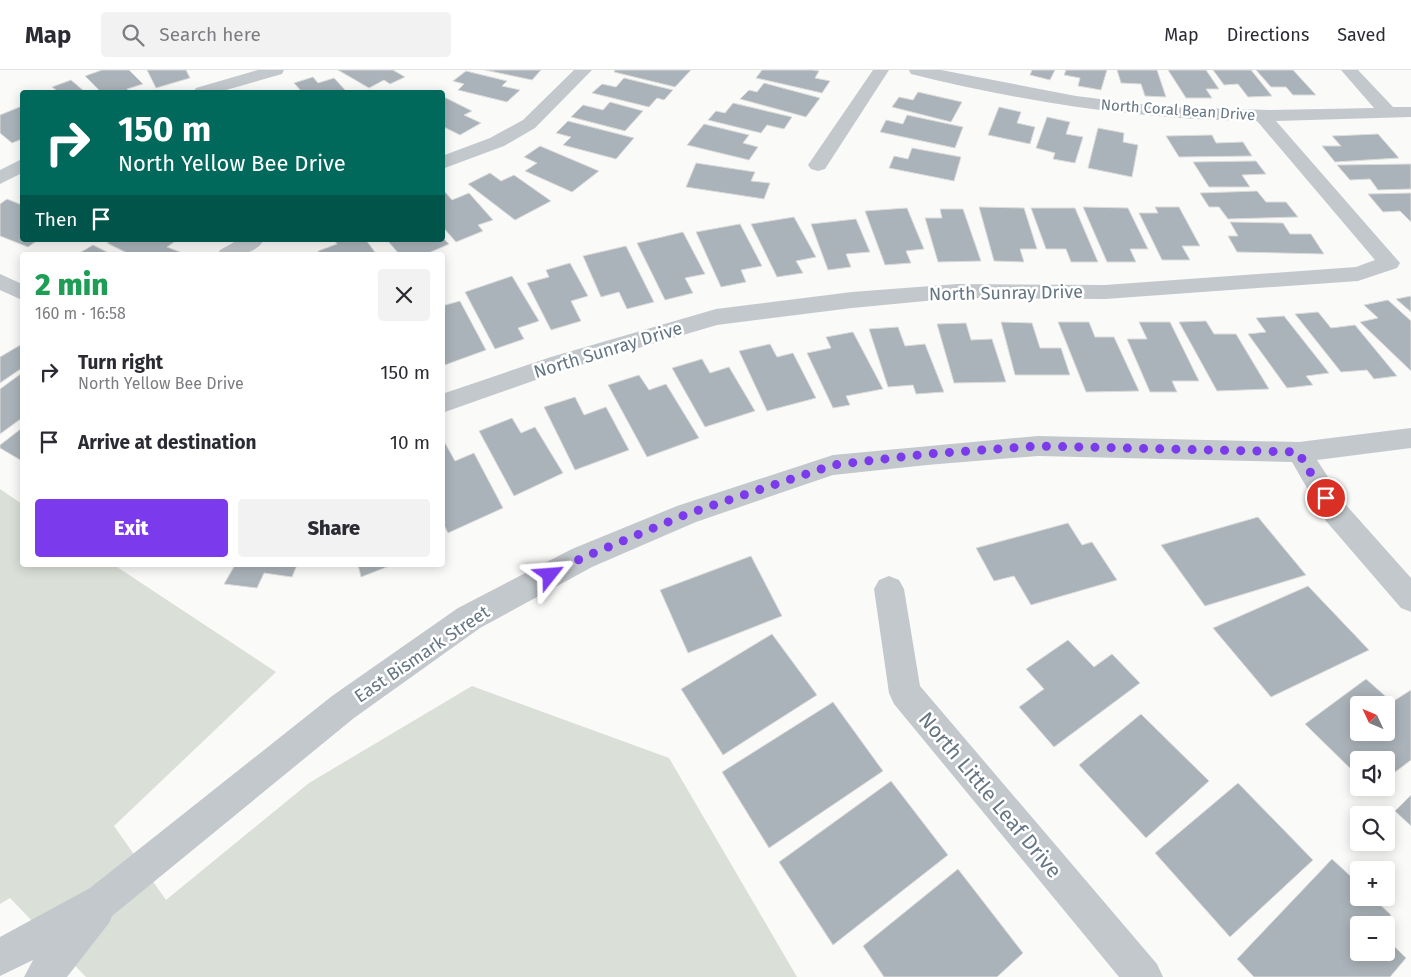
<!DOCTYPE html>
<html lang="en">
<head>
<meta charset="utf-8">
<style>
	:root { --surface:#fff; --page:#f2f2f3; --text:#2b2b33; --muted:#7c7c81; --line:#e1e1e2; --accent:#7c3aed }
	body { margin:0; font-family:"Fira Sans",sans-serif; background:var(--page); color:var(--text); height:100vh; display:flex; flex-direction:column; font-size:19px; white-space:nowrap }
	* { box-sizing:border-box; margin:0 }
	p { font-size:16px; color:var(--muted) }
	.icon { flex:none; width:28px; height:28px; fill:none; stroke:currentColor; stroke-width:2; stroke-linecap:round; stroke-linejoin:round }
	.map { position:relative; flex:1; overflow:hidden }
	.details { position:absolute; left:20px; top:182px; width:425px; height:315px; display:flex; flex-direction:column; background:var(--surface); border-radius:5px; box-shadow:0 2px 12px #0003 }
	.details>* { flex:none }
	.hud { position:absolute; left:20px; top:20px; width:425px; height:152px; border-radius:5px; box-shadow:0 2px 12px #0003; background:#00695c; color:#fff; overflow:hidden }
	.needle { width:32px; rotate:314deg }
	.fabs { position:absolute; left:1350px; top:626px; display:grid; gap:10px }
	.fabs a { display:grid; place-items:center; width:45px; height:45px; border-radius:5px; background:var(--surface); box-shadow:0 2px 12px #0003; font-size:25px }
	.pin { position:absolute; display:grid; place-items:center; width:42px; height:42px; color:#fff; margin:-21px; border:2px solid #fff; border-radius:50%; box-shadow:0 1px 5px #0007 }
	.me { position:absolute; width:55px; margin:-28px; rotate:62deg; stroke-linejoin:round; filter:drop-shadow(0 0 4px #0008) }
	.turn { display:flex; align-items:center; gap:18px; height:105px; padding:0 15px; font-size:22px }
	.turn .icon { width:65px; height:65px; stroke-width:2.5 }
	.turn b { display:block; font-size:35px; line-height:42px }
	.then { display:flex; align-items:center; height:48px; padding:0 15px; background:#0003; gap:10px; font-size:19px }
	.round { display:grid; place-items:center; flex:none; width:52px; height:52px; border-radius:5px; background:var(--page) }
	.summary { display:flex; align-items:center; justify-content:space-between; height:85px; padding:0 15px }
	h1 { font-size:30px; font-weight:800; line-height:38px; color:#1e9e55 }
	.cta { display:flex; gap:10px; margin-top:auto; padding:10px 15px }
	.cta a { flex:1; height:58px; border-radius:5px; background:var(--accent); color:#fff; font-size:20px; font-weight:800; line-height:58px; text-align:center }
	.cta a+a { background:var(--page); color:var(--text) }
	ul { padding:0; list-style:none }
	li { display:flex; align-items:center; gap:15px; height:70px; padding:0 15px }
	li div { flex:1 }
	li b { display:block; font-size:19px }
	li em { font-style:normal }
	header { display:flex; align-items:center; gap:30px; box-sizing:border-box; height:70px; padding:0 25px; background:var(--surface); border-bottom:1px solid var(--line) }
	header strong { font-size:24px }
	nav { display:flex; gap:28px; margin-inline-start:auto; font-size:18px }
	.search { width:350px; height:45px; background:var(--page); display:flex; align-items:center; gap:12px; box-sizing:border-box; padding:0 18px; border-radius:5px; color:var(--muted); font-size:19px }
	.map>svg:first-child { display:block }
	.green { fill:#dadfd7 }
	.building { fill:#aab3b9; stroke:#dcdcda; fill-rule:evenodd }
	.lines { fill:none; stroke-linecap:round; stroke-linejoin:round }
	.minor { fill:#c3c8cc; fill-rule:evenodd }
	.route { stroke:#7c3aed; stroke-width:9; stroke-dasharray:0 16.2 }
	.labels { text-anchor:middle; stroke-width:5; stroke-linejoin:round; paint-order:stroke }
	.far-street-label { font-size:15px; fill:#657683; stroke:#fff }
	.street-label { font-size:18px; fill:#657683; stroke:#fff }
	.near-street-label { font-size:21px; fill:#657683; stroke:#fff }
</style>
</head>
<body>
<header>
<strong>Map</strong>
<div class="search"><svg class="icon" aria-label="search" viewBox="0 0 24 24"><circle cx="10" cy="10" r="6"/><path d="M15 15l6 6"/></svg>Search here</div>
<nav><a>Map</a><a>Directions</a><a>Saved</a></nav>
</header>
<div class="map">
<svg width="1411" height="907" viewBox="0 0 1411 907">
	<rect width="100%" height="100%" fill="#fafaf8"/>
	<path class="green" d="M0,419L22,434V495H114L276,602L114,756L166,830L309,713L472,616L669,688L797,907H86L10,828L0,834Z"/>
	<g class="building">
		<path d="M102,0H129L143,14L127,19L131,22H101L85,6Z"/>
		<path d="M147,0H186L190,8L156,18Z"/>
		<path d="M338,0H393L405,7L390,14L384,10L369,18Z"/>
		<path d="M485,0H541L532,10Z"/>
		<path d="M615,0H691L675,17L614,2Z"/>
		<path d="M762,0H813L819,1L815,8L830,11L822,23L756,8Z"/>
		<path d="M1032,0H1055L1050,10L1030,5Z"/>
		<path d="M1066,0H1107L1101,20L1078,16L1080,8L1064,5Z"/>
		<path d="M1117,0H1157L1166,27L1145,26L1141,14L1121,13Z"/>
		<path d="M1168,0H1206L1219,19H1206L1212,28H1186Z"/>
		<path d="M1213,0H1251L1272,26L1248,27L1238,14L1224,15Z"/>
		<path d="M1256,0H1293L1316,25H1293L1286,17H1271Z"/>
		<path d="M466,1L507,11L502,16L520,20L507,32L458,20L464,14L453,11Z"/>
		<path d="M313,7L318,13L334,8L347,22H302L294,13Z"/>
		<path d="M624,8L673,20L664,30L657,28L649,37L592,23L602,14L616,17Z"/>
		<path d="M71,10L85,22H51L56,20L52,17Z"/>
		<path d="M764,13L820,28L806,47L740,29L749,20L757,22Z"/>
		<path d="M918,22L962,32L951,52L892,37L899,27L913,30Z"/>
		<path d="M442,26L472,41L464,45L481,53L460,65L442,56Z"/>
		<path d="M610,32L643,41L625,61L571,47L583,35L603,40Z"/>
		<path d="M733,33L792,47L784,59L767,55L761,63L708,50L716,41L725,43Z"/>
		<path d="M22,36V69L12,73L0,63V45Z"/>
		<path d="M999,37L1021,42L1017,53L1035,57L1030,74L988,65Z"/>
		<path d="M907,45L963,57L955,78L880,62L886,50L903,54Z"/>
		<path d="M1047,47L1070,52L1066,64L1083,67L1075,93L1053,89L1055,83L1036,78Z"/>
		<path d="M568,51L634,68L616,89L563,75L571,67L556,63Z"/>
		<path d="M704,54L749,65L743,73L758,77L749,90L687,75Z"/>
		<path d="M1098,58L1124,63L1123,72L1138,75L1132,107L1088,98Z"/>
		<path d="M1378,64L1399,88L1335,92L1322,76H1341L1332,66Z"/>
		<path d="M1212,65L1216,73L1243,72L1252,86L1179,87L1166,66Z"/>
		<path d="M540,76L599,101L572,122L525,101L537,93L524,87Z"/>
		<path d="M912,78L961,87L954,111L889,98L894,86L908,89Z"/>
		<path d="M1256,91L1266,104L1242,105L1250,117H1209L1193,92Z"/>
		<path d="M696,93L755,102L751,111L770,113L764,129L686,117Z"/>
		<path d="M1411,94V119L1378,120L1370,109L1350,110L1337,95Z"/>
		<path d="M490,103L501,111L514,105L551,131L515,150L468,114Z"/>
		<path d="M444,121L452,130L469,123L493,150L478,155L483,161L456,172L442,156V122Z"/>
		<path d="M1257,121L1266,132H1286L1298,147L1228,149L1219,137H1209L1200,123Z"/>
		<path d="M1411,123V152L1400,141L1383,142L1368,124Z"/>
		<path d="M7,129L22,135V170H38L28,177L0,166V134Z"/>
		<path d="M979,137L1024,138L1037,179H1020L1024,192L994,191Z"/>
		<path d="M1083,137L1128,138L1148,179H1130L1136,192H1107Z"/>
		<path d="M1155,137H1179L1200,176H1182L1190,190H1162L1139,143H1158Z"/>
		<path d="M907,138L924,179L906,181L911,193L885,195L865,141Z"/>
		<path d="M1031,138H1075L1098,192H1071L1066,179H1046Z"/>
		<path d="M940,139H963L981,191L938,192L925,148H942Z"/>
		<path d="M794,147L816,187L796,191L803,203L777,207L751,154Z"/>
		<path d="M856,149L870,182L846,184L851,197L828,200L811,154Z"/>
		<path d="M1230,152L1283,153L1290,164H1311L1324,184L1237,182L1228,166H1238Z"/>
		<path d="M740,154L762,196L741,200L746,212L721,217L696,162Z"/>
		<path d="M683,162L705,204L685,208L693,223L665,230L637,173Z"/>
		<path d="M442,167L449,174L424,185H400L387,170H442Z"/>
		<path d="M113,170H177L167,177L180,182L176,185H131L107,173Z"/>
		<path d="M334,170H366L377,185H321L318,181L337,174Z"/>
		<path d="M93,175L113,185H76Z"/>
		<path d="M626,176L654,232L627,239L619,222L601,227L583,186Z"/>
		<path d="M570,193L588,226L571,231L581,251L551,260L527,213L549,207L546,200Z"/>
		<path d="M512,206L539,251L518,258L524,269L495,279L465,222Z"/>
		<path d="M1411,226V242L1396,229Z"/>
		<path d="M1388,230L1411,251V301L1360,252L1378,248L1364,235Z"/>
		<path d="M460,231L486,280L442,296V236Z"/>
		<path d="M1318,242L1331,258L1355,255L1397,306L1374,309L1367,300L1341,302L1295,244Z"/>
		<path d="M1284,246L1329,303L1306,306L1313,315L1287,318L1248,264L1266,262L1256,248Z"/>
		<path d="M1206,251L1214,264H1236L1269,319L1217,321L1179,252Z"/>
		<path d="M1001,252L1032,253L1040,278H1061L1070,305H1015Z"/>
		<path d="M1058,252H1089L1095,267H1114L1139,321L1086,322Z"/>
		<path d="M1139,252H1170L1199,311H1172L1177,322H1150L1127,269H1147Z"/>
		<path d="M966,253L971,270L992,269L1006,312L954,313L937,254Z"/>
		<path d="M898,257L905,276L925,274L944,322L916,324L913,315L888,317L869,259Z"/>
		<path d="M853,262L883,319L846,326L850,335L833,338L807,283L831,278L826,267Z"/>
		<path d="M22,274V298L0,313V287Z"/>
		<path d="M770,274L777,287L793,283L816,328L767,341L739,281Z"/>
		<path d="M702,289L710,303L729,297L755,341L705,357L672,298Z"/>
		<path d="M22,303V348L0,364V319Z"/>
		<path d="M639,305L649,320L666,314L699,368L647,387L608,315Z"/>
		<path d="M575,327L584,345L606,337L629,380L575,400L544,337Z"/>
		<path d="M512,348L521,363L535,357L563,403L514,426L479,361Z"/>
		<path d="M22,358V391L0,378V375Z"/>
		<path d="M445,373L455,391L474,383L503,438L448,463L442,451V374Z"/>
		<path d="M1258,447L1306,505L1205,536L1161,475Z"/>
		<path d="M1068,453L1082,475L1092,472L1117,510L1031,535L1014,506L994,511L976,478Z"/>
		<path d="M751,486L782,546L688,583L660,520Z"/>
		<path d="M235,495H297L292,507L264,503L257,518L224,514Z"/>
		<path d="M358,495H392L361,507Z"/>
		<path d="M1308,516L1369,580L1271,627L1213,558Z"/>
		<path d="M772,564L817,625L723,685L681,619Z"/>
		<path d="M1068,570L1094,597L1112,584L1140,613L1054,677L1019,637L1044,619L1026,599Z"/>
		<path d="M1366,609L1392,632L1411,620V690L1386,709V690H1359V707L1305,654ZM1359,635H1386V662H1359Z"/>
		<path d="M833,632L883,701L769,778L722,702Z"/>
		<path d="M1141,644L1209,711L1146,768L1079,695Z"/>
		<path d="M891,711L948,785L833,875L779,792Z"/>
		<path d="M1238,713L1313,790L1230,867L1155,783Z"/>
		<path d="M1411,725V756L1395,741Z"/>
		<path d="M1332,789L1359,814V828H1373L1391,845L1383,855H1359V882H1386V868L1406,888L1390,907H1254L1237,889Z"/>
		<path d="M958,799L1023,883L997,907H884L863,876Z"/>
	</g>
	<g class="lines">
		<g class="minor">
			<path d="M258,0H284L282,4L219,22H193L196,18Z"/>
			<path d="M574,0H592L535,58L504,76L442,99V86L490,68L523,50Z"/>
			<path d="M873,0H889L825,99L818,101L811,99L808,95Z"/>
			<path d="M909,0H941L1076,26L1165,37L1270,40L1374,38L1341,0H1358L1393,37H1411V47L1276,51L1400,193L1397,198L1358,211L1105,229L957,228L852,238L717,255L567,299L442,343V324L551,287L716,239L852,222L957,214L1105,215L1356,197L1375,190L1257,51C1140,50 1024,32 911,4Z"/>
			<path d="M22,89V103L0,114V100Z"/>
			<path d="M238,170H264C254,186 235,185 217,185L220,180Z"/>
			<path d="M0,204L22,214V230L0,220Z"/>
			<path d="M1411,358V378L1317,390L1346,435L1411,508V542L1401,538L1326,451L1292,392L1038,386L927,395L833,405L696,452L592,497L480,558L354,648L112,846L109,853L67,907H24L33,890L0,906V867L90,818L332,626L458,538L572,479L677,436L833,385L1038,366L1299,372Z"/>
			<path d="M889,506L899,510L904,519L920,616L1157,894L1163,907H1119L894,634L889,623L874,519L879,510Z"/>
		</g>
	</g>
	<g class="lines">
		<path class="route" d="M550,505L582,488L687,444L833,395L927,384L1038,376L1298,382L1326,428"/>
	</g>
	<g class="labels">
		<g class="far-street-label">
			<text transform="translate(1178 40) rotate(4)" y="5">North Coral Bean Drive</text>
		</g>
		<g class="street-label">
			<text transform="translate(1006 223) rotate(-1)" y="6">North Sunray Drive</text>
			<text transform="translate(608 280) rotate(-17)" y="6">North Sunray Drive</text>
			<text transform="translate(422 584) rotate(-34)" y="6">East Bismark Street</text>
		</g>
		<g class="near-street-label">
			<text transform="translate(990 725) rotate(50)" y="7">North Little Leaf Drive</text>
		</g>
	</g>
</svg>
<div class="fabs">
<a><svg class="needle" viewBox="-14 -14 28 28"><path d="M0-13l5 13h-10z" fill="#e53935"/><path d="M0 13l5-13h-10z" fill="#7c7c81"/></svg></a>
<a><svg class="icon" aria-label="sound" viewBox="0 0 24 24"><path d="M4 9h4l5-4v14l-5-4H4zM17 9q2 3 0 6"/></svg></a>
<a><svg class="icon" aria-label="search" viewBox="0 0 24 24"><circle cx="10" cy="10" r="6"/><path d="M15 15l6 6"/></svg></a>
<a>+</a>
<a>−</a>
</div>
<div class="pin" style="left:1326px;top:428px;background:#d93025"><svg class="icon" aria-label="arrive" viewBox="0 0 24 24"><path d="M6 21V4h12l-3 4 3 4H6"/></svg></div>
<svg class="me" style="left:550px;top:505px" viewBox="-20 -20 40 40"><path d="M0-17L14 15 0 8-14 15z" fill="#7c3aed" stroke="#fff" stroke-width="4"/></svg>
<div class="hud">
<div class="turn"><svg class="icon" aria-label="right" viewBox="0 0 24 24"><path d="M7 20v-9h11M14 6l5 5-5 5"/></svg><div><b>150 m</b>North Yellow Bee Drive</div></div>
<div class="then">Then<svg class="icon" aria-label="arrive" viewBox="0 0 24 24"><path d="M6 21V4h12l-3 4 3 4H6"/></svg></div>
</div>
<section class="details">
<div class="summary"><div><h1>2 min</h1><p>160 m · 16:58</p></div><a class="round"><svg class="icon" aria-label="close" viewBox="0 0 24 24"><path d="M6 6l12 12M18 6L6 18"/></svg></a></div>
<ul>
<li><svg class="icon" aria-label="right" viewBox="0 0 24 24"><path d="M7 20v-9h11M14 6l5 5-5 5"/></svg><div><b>Turn right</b><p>North Yellow Bee Drive</p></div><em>150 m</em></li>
<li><svg class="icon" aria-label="arrive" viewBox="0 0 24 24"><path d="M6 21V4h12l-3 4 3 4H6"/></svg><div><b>Arrive at destination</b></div><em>10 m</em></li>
</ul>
<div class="cta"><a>Exit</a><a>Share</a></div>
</section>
</div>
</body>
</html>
